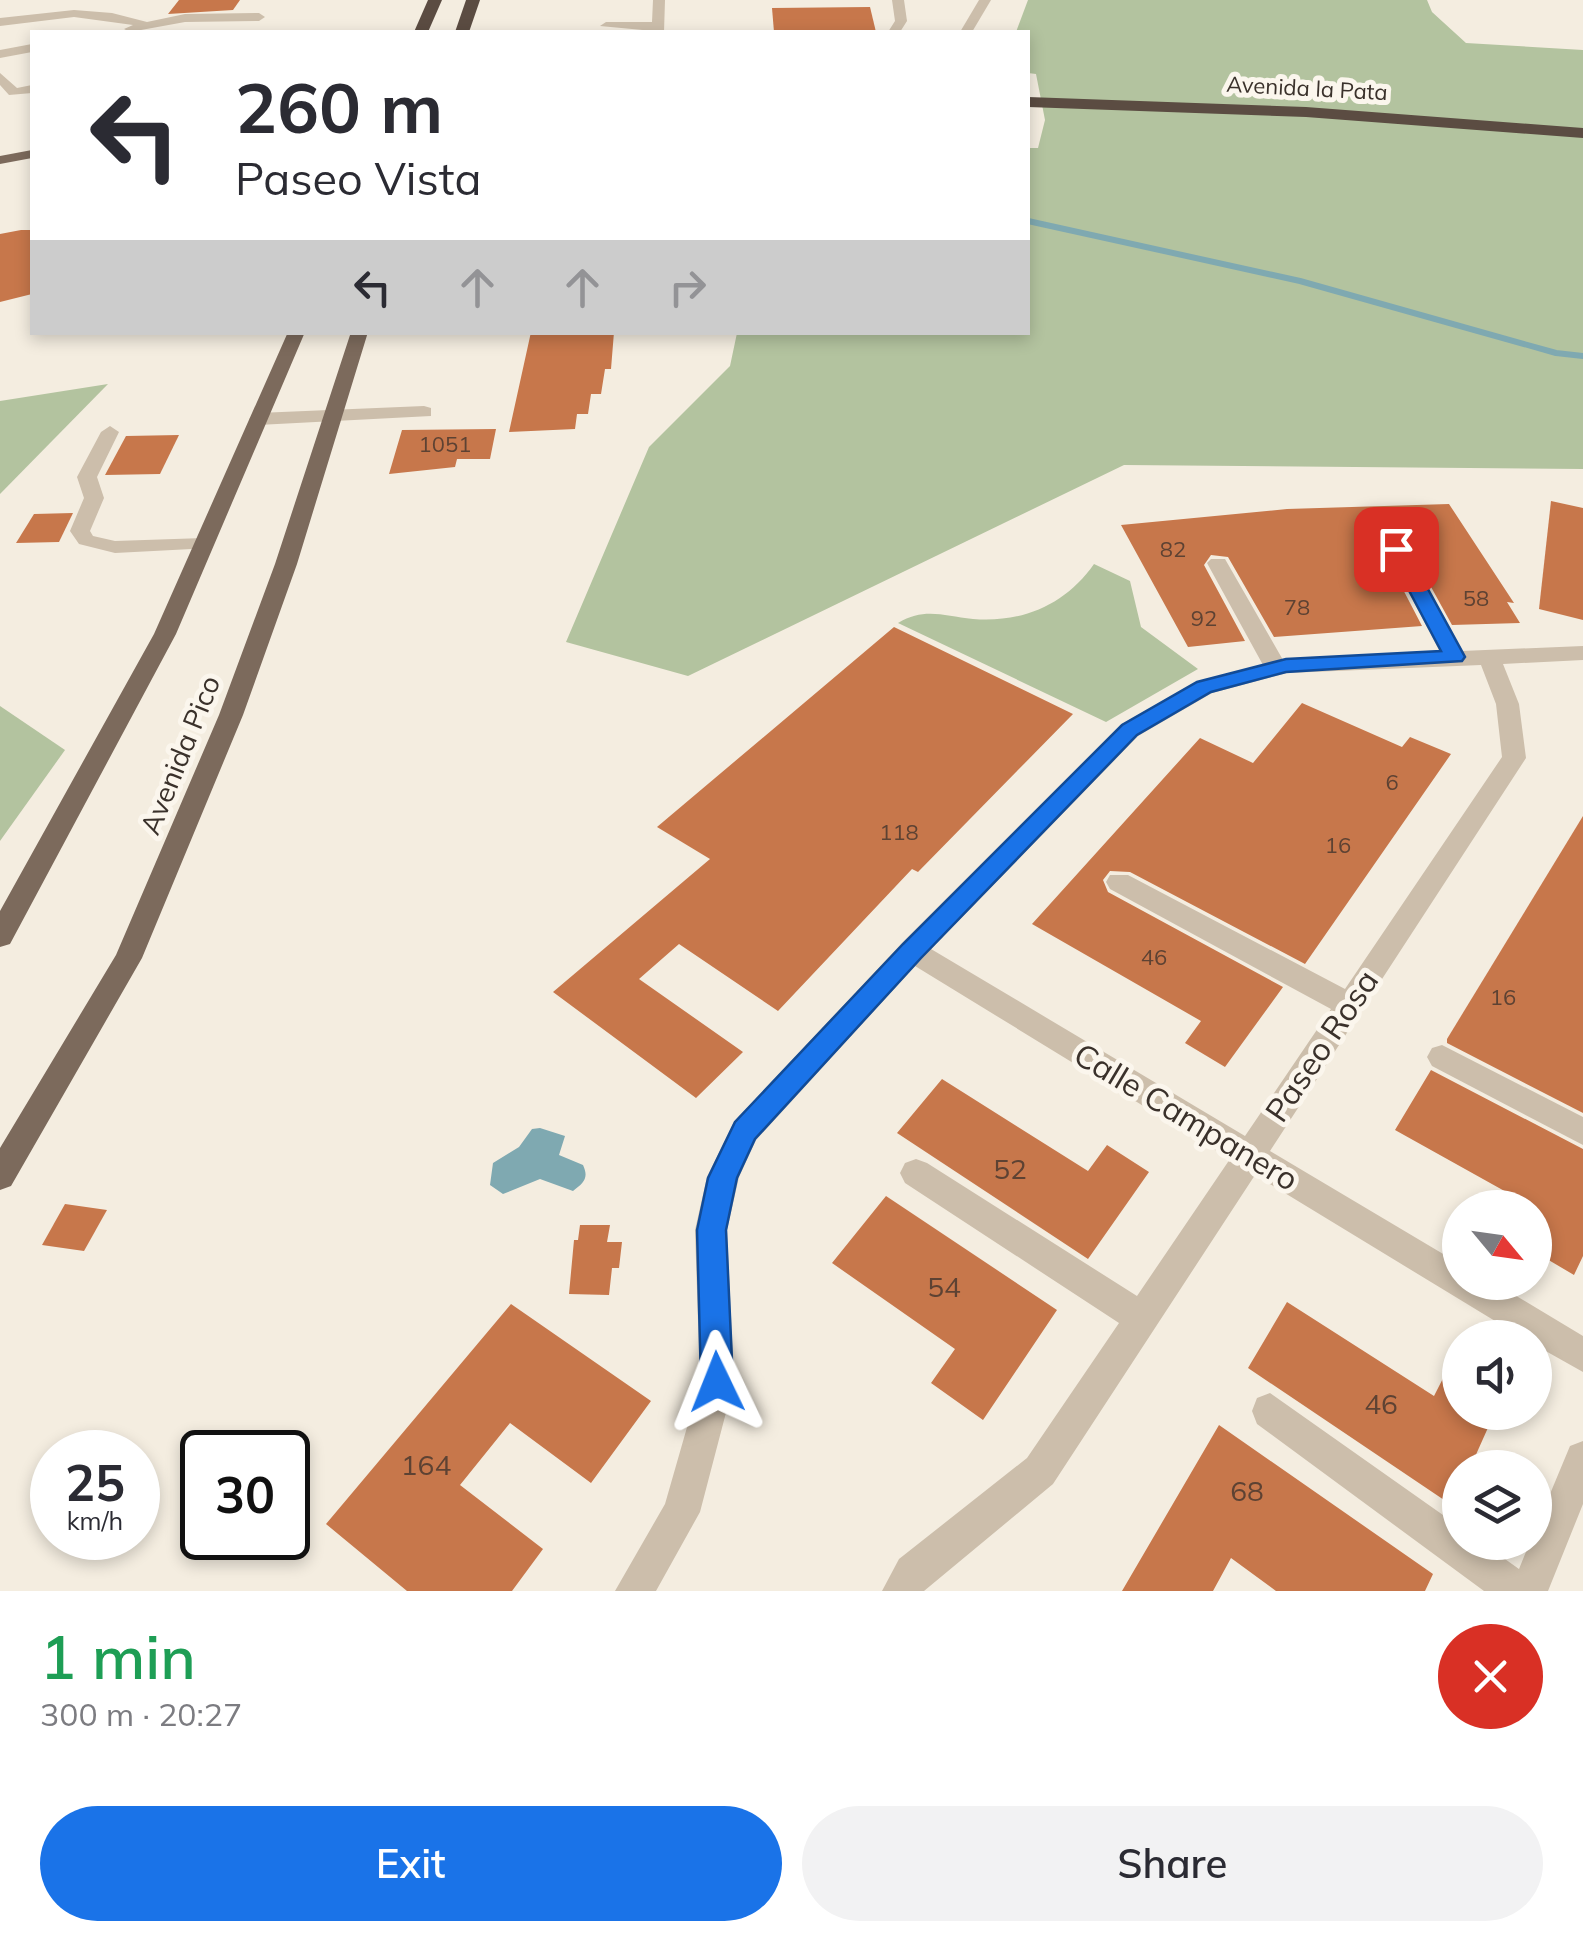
<!DOCTYPE html>
<html lang="en">
<head>
<meta charset="utf-8">
<style>
	:root { --surface:#fff; --page:#f2f2f3; --text:#2b2b33; --muted:#7c7c81; --accent:#1a73e8 }
	body { margin:0; font-family:Mulish,sans-serif; background:var(--page); color:var(--text); height:100vh; display:flex; flex-direction:column; font-size:38px; white-space:nowrap }
	* { box-sizing:border-box; margin:0 }
	p { font-size:32px; color:var(--muted) }
	.icon { flex:none; width:55px; height:55px; fill:none; stroke:currentColor; stroke-width:2; stroke-linecap:round; stroke-linejoin:round }
	.map { position:relative; height:1591px; overflow:hidden }
	.panel { display:flex; flex-direction:column; background:var(--surface); flex:1 }
	.panel>* { flex:none }
	.top-card { position:absolute; left:30px; top:30px; width:1000px; height:305px; border-radius:0px; box-shadow:0 5px 15px #0003; background:#fff; color:var(--text); overflow:hidden }
	.needle { width:65px; rotate:119deg }
	.controls { position:absolute; left:1442px; top:1190px; display:grid; gap:20px }
	.controls a { display:grid; place-items:center; width:110px; height:110px; border-radius:50%; background:var(--surface); box-shadow:0 5px 15px #0003; font-size:50px }
	.speed { position:absolute; left:30px; top:1430px; display:flex; gap:20px; font-size:50px; font-weight:700; text-align:center }
	.speed>* { display:grid; place-content:center; width:130px; height:130px; border-radius:50%; background:var(--surface); box-shadow:0 5px 15px #0003; line-height:1 }
	.speed small { font-size:25px; font-weight:400 }
	.speed .limit { border:5px solid #111; border-radius:15px; background:#fff; color:#111 }
	.pin { position:absolute; display:grid; place-items:center; width:85px; height:85px; color:#fff; margin:-42px; border-radius:20px; box-shadow:0 5px 15px #0006 }
	.me { position:absolute; width:110px; margin:-55px; rotate:358deg; stroke-linejoin:round; filter:drop-shadow(0 0 8px #0008) }
	.turn { display:flex; align-items:center; gap:35px; height:210px; padding:0 40px; font-size:45px }
	.turn .icon { width:130px; height:130px; stroke-width:2.5 }
	.turn b { display:block; font-size:70px; line-height:85px }
	.lanes { display:flex; align-items:center; height:95px; padding:0 40px; background:#0003; justify-content:center; gap:50px; direction:ltr }
	.lanes .off { opacity:.35 }
	.round { display:grid; place-items:center; flex:none; width:105px; height:105px; border-radius:52px; background:var(--page) }
	.overview { display:flex; align-items:center; justify-content:space-between; height:170px; padding:0 40px }
	h1 { font-size:60px; font-weight:600; line-height:75px; color:#1e9e55 }
	.button { display:flex; gap:20px; margin-top:auto; padding:20px 40px }
	.button a { flex:1; height:115px; border-radius:60px; background:var(--accent); color:#fff; font-size:40px; font-weight:600; line-height:115px; text-align:center }
	.button a+a { background:var(--page); color:var(--text) }
	.map>svg:first-child { display:block }
	.green { fill:#b3c39f }
	.water { fill:#7fa9b1 }
	.lines { fill:none; stroke-linecap:round; stroke-linejoin:round }
	.stream { stroke:#7fa9b1; stroke-width:6 }
	.building { fill:#c7774b }
	.minor { fill:#ccbeab; fill-rule:evenodd }
	.major { fill:#7c6a5c; fill-rule:evenodd }
	.highway { fill:#5b4c42; fill-rule:evenodd }
	.route { fill:#1a73e8; stroke:#114b97; stroke-width:2.5 }
	.labels { text-anchor:middle; stroke-width:10; stroke-linejoin:round; paint-order:stroke }
	.far-street-label { font-size:22px; fill:#3a312b; stroke:#fbf6ed }
	.number-label { font-size:22px; fill:#5d4233 }
	.street-label { font-size:28px; fill:#3a312b; stroke:#fbf6ed }
	.near-number-label { font-size:28px; fill:#5d4233 }
	.near-street-label { font-size:32px; fill:#3a312b; stroke:#fbf6ed }
</style>
</head>
<body>
<div class="map">
<svg width="1583" height="1591" viewBox="0 0 1583 1591">
	<rect width="100%" height="100%" fill="#f4ede0"/>
	<g class="green">
		<path d="M1028,0H1427L1432,12L1466,43L1583,50V469L1124,465L688,676L566,642L649,447L730,366L737,333L1028,332V148H1038L1045,120L1036,74L1028,73V32H1016Z"/>
		<path d="M108,384L0,494V401Z"/>
		<path d="M1094,564L1130,581L1141,627L1198,669L1106,722L898,623C925,607 943,616 973,619C1024,623 1066,604 1094,564Z"/>
		<path d="M0,706L65,750L0,841Z"/>
	</g>
	<path class="water" d="M540,1128L565,1136L559,1155L583,1165C589,1178 584,1183 573,1191L540,1179L503,1194L490,1185L493,1163L519,1147L532,1129Z"/>
	<g class="lines">
		<path class="stream" d="M1028,221L1300,281L1556,353L1583,356"/>
	</g>
	<g class="building">
		<path d="M179,0H240L233,10L168,14Z"/>
		<path d="M870,7L876,32H774L772,8Z"/>
		<path d="M21,230H32V294L0,302V234Z"/>
		<path d="M531,332H614L611,369H605L601,394H591L588,414H577L575,429L509,432Z"/>
		<path d="M496,429L490,459H457L455,467L389,474L402,430Z"/>
		<path d="M179,435L160,474L105,475L126,436Z"/>
		<path d="M1551,501L1583,508V620L1539,609Z"/>
		<path d="M1449,504L1514,603L1507,602L1520,623L1452,625L1409,547L1394,540L1383,551L1422,626L1274,637L1228,557L1211,555L1204,565L1245,641L1188,647L1121,525L1287,509Z"/>
		<path d="M73,513L59,542L16,543L34,514Z"/>
		<path d="M894,627L1073,714L918,872L912,869L778,1011L679,944L639,979L743,1052L696,1098L553,992L710,859L657,827Z"/>
		<path d="M1302,703L1402,747L1410,737L1451,754L1305,964L1130,872L1110,871L1103,880L1108,892L1283,987L1225,1067L1185,1043L1201,1021L1032,924L1200,738L1253,763Z"/>
		<path d="M1583,816V1113L1447,1043V1039Z"/>
		<path d="M1431,1070L1583,1149V1256L1574,1275L1535,1252V1208L1395,1130Z"/>
		<path d="M942,1079L1088,1171L1107,1145L1149,1172L1088,1259L897,1133Z"/>
		<path d="M886,1196L1057,1310L983,1420L931,1383L955,1349L832,1263Z"/>
		<path d="M65,1204L107,1210L84,1251L42,1245Z"/>
		<path d="M580,1225H610L607,1242H622L619,1268H612L609,1295L569,1294L574,1240H578Z"/>
		<path d="M1287,1302L1434,1396L1460,1345V1412H1495L1470,1468H1460V1490L1453,1506L1248,1368Z"/>
		<path d="M511,1304L651,1401L591,1483L510,1423L460,1485L543,1549L512,1591H407L326,1524Z"/>
		<path d="M1219,1425L1433,1574L1425,1591H1276L1231,1558L1213,1591H1122Z"/>
	</g>
	<g class="lines">
		<g class="minor">
			<path d="M653,0H665L664,32L600,26L606,22H652Z"/>
			<path d="M892,0H904L907,21L900,32H888L895,21Z"/>
			<path d="M979,0H991L972,32H960Z"/>
			<path d="M74,10L112,13L147,22L185,14L259,13L265,17L259,21L185,22L130,32L124,29L133,25L74,17L0,26V18Z"/>
			<path d="M32,44V52L0,58V50Z"/>
			<path d="M0,73L17,88L32,85V93L9,95L0,85Z"/>
			<path d="M424,406L431,408V416L258,425L249,419L258,413Z"/>
			<path d="M110,426L119,432L97,477L104,498L90,531L93,536L115,541L204,538L211,540L214,544L211,548L115,553L79,544L70,531L84,498L77,477L101,432Z"/>
			<path d="M1396,543L1406,549L1462,651L1583,646V660L1503,664L1519,704L1526,758L1270,1151L1460,1264V1282H1493L1583,1336V1372L1535,1345V1338H1523L1255,1175L1053,1484L924,1591H882L899,1559L1027,1458L1119,1323L905,1183L900,1173L905,1163L916,1159L927,1163L1137,1296L1230,1159L915,966L756,1140L739,1177L727,1230L734,1382L700,1512L656,1591H615L665,1504L700,1382L695,1230L707,1177L734,1122L902,943L1122,724L1196,682L1263,665L1207,563L1211,559H1225L1283,660L1440,652L1386,549ZM1481,665L1496,704L1502,757L1345,989L1128,875H1110L1106,882L1110,889L1331,1009L1245,1136L931,949L1138,736L1212,693L1287,673Z"/>
			<path d="M1442,1045L1583,1117V1145L1432,1066L1427,1057L1432,1048Z"/>
			<path d="M1270,1393L1460,1527V1542H1481L1519,1569L1530,1542H1535V1530L1570,1446L1583,1441V1504L1548,1591H1484L1257,1424L1252,1411L1257,1398Z"/>
		</g>
		<g class="major">
			<path d="M32,150V158L0,164V156Z"/>
			<path d="M288,332H305L176,634L10,944L0,947V911L154,634Z"/>
			<path d="M351,332H368L297,564L243,715L142,958L11,1186L0,1190V1148L116,955L219,715L275,564Z"/>
		</g>
		<g class="highway">
			<path d="M428,0H442L428,32H414Z"/>
			<path d="M466,0H480L469,32H455Z"/>
			<path d="M1028,97L1306,107L1583,128V138L1306,117L1028,107Z"/>
		</g>
	</g>
	<path class="route" d="M1396,543L1406,549L1465,657L1462,661L1286,672L1211,692L1137,735L921,958L755,1139L737,1178L726,1230L733,1382L729,1393L717,1398L706,1393L701,1382L697,1230L708,1178L735,1122L903,944L1122,725L1197,682L1286,659L1441,651L1387,549Z"/>
	<g class="labels">
		<g class="far-street-label">
			<text transform="translate(1307 88) rotate(3)" y="8">Avenida la Pata</text>
		</g>
		<g class="number-label">
			<text x="445" y="452">1051</text>
			<text x="1173" y="557">82</text>
			<text x="1476" y="606">58</text>
			<text x="1297" y="615">78</text>
			<text x="1204" y="626">92</text>
			<text x="1392" y="790">6</text>
			<text x="899" y="840">118</text>
			<text x="1338" y="853">16</text>
			<text x="1154" y="965">46</text>
			<text x="1503" y="1005">16</text>
		</g>
		<g class="street-label">
			<text transform="translate(180 755) rotate(-68)" y="10">Avenida Pico</text>
		</g>
		<g class="near-number-label">
			<text x="1010" y="1179">52</text>
			<text x="944" y="1297">54</text>
			<text x="1381" y="1414">46</text>
			<text x="426" y="1475">164</text>
			<text x="1247" y="1501">68</text>
		</g>
		<g class="near-street-label">
			<text transform="translate(1322 1046) rotate(-56)" y="11">Paseo Rosa</text>
			<text transform="translate(1186 1117) rotate(31)" y="11">Calle Campanero</text>
		</g>
	</g>
</svg>
<div class="controls">
<a><svg class="needle" viewBox="-14 -14 28 28"><path d="M0-13l5 13h-10z" fill="#e53935"/><path d="M0 13l5-13h-10z" fill="#7c7c81"/></svg></a>
<a><svg class="icon" aria-label="sound" viewBox="0 0 24 24"><path d="M4 9h4l5-4v14l-5-4H4zM17 9q2 3 0 6"/></svg></a>
<a><svg class="icon" aria-label="layers" viewBox="0 0 24 24"><path d="M12 4l9 5-9 5-9-5zM3 14l9 5 9-5"/></svg></a>
</div>
<div class="speed"><div>25<small>km/h</small></div><div class="limit">30</div></div>
<div class="pin" style="left:1396px;top:549px;background:#d93025"><svg class="icon" aria-label="arrive" viewBox="0 0 24 24"><path d="M6 21V4h12l-3 4 3 4H6"/></svg></div>
<svg class="me" style="left:717px;top:1382px" viewBox="-20 -20 40 40"><path d="M0-17L14 15 0 8-14 15z" fill="#1a73e8" stroke="#fff" stroke-width="4"/></svg>
<div class="top-card">
<div class="turn"><svg class="icon" aria-label="left" viewBox="0 0 24 24"><path d="M17 20v-9H6M10 6l-5 5 5 5"/></svg><div><b>260 m</b>Paseo Vista</div></div>
<div class="lanes"><svg class="icon" aria-label="left" viewBox="0 0 24 24"><path d="M17 20v-9H6M10 6l-5 5 5 5"/></svg><svg class="icon off" aria-label="ahead" viewBox="0 0 24 24"><path d="M12 20V5M6 11l6-6 6 6"/></svg><svg class="icon off" aria-label="ahead" viewBox="0 0 24 24"><path d="M12 20V5M6 11l6-6 6 6"/></svg><svg class="icon off" aria-label="right" viewBox="0 0 24 24"><path d="M7 20v-9h11M14 6l5 5-5 5"/></svg></div>
</div>
</div>
<section class="panel">
<div class="overview"><div><h1>1 min</h1><p>300 m · 20:27</p></div><a class="round" style="background:#d93025;color:#fff"><svg class="icon" aria-label="close" viewBox="0 0 24 24"><path d="M6 6l12 12M18 6L6 18"/></svg></a></div>
<div class="button"><a>Exit</a><a>Share</a></div>
</section>
</body>
</html>
